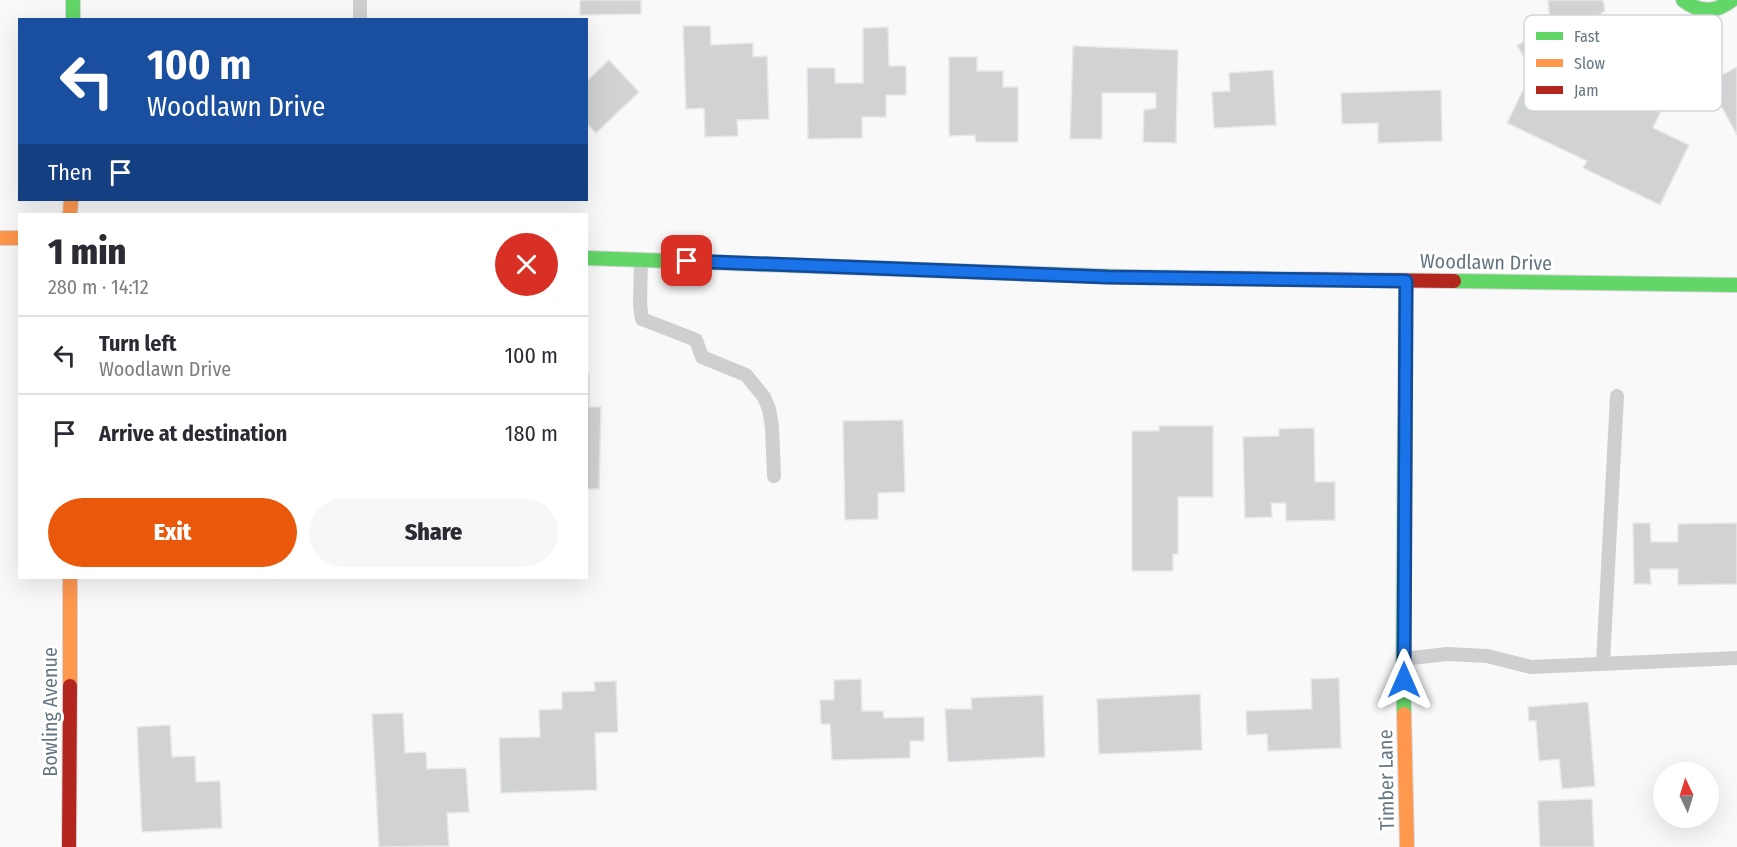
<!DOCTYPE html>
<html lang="en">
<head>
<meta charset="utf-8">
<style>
	:root { --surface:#fff; --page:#f7f7f7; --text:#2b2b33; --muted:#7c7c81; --line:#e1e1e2; --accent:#ea580c }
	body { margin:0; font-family:"Fira Sans Condensed",sans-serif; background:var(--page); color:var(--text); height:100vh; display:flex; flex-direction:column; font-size:22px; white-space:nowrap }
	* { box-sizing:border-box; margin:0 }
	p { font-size:20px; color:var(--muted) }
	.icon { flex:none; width:33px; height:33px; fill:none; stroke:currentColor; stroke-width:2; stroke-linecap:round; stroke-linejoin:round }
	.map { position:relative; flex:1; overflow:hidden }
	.details { position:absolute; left:18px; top:213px; width:570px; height:366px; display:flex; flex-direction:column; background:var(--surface); border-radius:0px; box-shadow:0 6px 24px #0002 }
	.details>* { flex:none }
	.hud { position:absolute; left:18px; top:18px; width:570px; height:183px; border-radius:0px; box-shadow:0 6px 24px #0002; background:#1a4fa0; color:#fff; overflow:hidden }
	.needle { width:39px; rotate:356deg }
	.controls { position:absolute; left:1653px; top:762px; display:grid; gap:12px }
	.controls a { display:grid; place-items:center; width:66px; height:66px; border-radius:50%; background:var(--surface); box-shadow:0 6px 24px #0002; font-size:30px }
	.pin { position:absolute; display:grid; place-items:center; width:51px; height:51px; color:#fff; margin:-26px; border-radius:12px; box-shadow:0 3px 9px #0006 }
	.me { position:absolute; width:66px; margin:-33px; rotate:0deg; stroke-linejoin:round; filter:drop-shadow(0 0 4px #0008) }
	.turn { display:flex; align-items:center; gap:21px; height:126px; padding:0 30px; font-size:27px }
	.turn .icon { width:78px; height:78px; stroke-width:2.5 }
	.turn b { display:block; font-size:42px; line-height:51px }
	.then { display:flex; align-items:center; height:57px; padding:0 30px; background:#0003; gap:12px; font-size:22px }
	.round { display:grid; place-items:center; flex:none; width:63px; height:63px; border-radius:32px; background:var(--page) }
	.summary { display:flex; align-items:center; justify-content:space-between; height:102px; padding:0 30px }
	h1 { font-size:36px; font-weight:800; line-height:45px }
	.primary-button { display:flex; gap:12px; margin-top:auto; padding:12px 30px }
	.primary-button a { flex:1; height:69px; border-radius:36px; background:var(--accent); color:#fff; font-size:24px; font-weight:800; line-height:69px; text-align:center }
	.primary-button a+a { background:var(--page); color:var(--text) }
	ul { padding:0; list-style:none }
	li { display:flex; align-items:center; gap:18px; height:78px; padding:0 30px; border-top:2px solid var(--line) }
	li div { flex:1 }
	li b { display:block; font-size:22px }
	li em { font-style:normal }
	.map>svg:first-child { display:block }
	.building { fill:#d0d2d3; stroke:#e8e8e8; stroke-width:1.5 }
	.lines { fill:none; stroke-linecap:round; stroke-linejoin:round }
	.fast-casing { stroke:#d5d6d7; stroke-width:16 }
	.slow-casing { stroke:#d5d6d7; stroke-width:16 }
	.jam-casing { stroke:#d5d6d7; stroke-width:16 }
	.lane { stroke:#cecfd0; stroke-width:14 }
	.fast { stroke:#63d668; stroke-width:14 }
	.slow { stroke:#ff974d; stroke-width:14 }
	.jam { stroke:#b3261e; stroke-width:14 }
	.route-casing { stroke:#114b97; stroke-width:15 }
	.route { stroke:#1a73e8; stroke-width:10 }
	.labels { text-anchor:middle; stroke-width:6; stroke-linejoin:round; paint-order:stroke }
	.street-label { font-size:20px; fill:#657683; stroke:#fff }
	.key { fill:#fff; stroke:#d1d6da; stroke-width:1.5 }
	.key-label { font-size:16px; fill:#657683 }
</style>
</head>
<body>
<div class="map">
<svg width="1737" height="847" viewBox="0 0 1737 847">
	<rect width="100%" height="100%" fill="#f9f9f9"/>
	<g class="building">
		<path d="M580,0H641V14L580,15Z"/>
		<path d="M1548,0H1602L1604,4L1605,11L1528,63L1517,46L1550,24Z"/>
		<path d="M683,26H710L711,45L753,43V57L767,56L769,119L737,120L738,136L705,137L704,108L686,109Z"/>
		<path d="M888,27L889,66H906V95H886V117H862V138L808,139L807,68H835V83H863V28Z"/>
		<path d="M1073,46L1178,50L1176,143L1143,142L1144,110L1156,108V93H1102V139H1070Z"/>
		<path d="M949,57H977V71H1003V87H1018V142H976L975,135L949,136Z"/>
		<path d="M1568,58L1664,104L1653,128L1689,145L1660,205L1583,168L1587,161L1507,123L1523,90L1547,101Z"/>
		<path d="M609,60L639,92L596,133L586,123V79L588,80Z"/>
		<path d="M1737,67V135L1708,82Z"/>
		<path d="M1273,70L1276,125L1214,128L1212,92L1230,91L1229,73Z"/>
		<path d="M1441,90L1442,141L1378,143V123L1342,124L1341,93Z"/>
		<path d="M586,374H589V407H601L599,489H586Z"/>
		<path d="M903,420L905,492L878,493V519L845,520L843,421Z"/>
		<path d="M1159,426H1213V497H1178V554H1173V571H1132V431H1159Z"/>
		<path d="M1314,428L1315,482H1335V520L1286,521V503H1271L1272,517L1245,518L1243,437L1279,436V429Z"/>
		<path d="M1633,523H1650L1651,542H1678V524L1737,523V584L1678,585V569H1650L1651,584H1634Z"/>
		<path d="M1339,678L1341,748L1268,751L1267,734L1247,735L1246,711L1312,709L1311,679Z"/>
		<path d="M861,679L862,711H883L884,718L924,717V741H910V758L832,760L830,724H821L820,700H834V680Z"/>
		<path d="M616,681L618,732L595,733L597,790L501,793L499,738L540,737L539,710L562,709V692L595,691L594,682Z"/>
		<path d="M1200,694L1202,750L1099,754L1097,699Z"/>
		<path d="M1043,695L1045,757L948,762L945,709H972L971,698Z"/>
		<path d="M1588,702L1595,786L1562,789L1559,759L1539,761L1536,721H1529L1528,707Z"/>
		<path d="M403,713L405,753L426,752L427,769L466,768L469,812L447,813L449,846L379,847L372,714Z"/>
		<path d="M170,725L172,757L195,756L196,782L220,781L222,828L142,832L137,727Z"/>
		<path d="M1592,799L1594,847H1540L1538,801Z"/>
	</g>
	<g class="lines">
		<defs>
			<g id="fast">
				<path d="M73,0V20"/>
				<path d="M1683,0C1699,13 1716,13 1732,0"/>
				<path d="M586,258L1126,277L1187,278"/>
				<path d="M1454,281L1737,285"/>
				<path d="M1404,714L1403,659L1406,281"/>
			</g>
			<g id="slow">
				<path d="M70,214L71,200"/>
				<path d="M0,238H20"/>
				<path d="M70,686V578"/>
				<path d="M1404,714L1407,847"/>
			</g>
			<g id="jam">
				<path d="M1187,278L1454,281"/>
				<path d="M69,847L70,686"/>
			</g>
		</defs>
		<use href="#fast" class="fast-casing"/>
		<use href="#slow" class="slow-casing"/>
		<use href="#jam" class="jam-casing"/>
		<g class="lane">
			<path d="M360,20V0"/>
			<path d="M641,260L640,305L642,319L696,340L702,357L746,375L764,397L769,409L772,427L774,476"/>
			<path d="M1403,659L1447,654L1487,656L1531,667L1737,658"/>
			<path d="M1603,663L1617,396"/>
		</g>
		<use href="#fast" class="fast"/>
		<use href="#slow" class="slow"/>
		<use href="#jam" class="jam"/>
	</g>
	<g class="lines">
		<defs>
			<path id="route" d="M687,261L1107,277L1406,281L1404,680"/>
		</defs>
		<use href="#route" class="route-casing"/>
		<use href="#route" class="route"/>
	</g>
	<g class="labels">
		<g class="street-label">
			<text transform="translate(1486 262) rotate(1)" y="7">Woodlawn Drive</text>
			<text transform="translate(50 712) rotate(-90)" y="7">Bowling Avenue</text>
			<text transform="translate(1386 780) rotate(-91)" y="7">Timber Lane</text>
		</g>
	</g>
	<rect x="1524" y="15" width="198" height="96" rx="9" class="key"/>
	<rect x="1536" y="32" width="27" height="8" fill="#63d668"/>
	<rect x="1536" y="59" width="27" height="8" fill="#ff974d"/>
	<rect x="1536" y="86" width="27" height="8" fill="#b3261e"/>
	<g class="key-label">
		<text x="1574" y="42">Fast</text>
		<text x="1574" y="69">Slow</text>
		<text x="1574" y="96">Jam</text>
	</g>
</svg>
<div class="controls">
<a><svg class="needle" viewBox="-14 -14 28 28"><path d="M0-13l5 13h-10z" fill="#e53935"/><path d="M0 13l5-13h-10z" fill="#7c7c81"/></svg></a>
</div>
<div class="pin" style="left:687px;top:261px;background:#d93025"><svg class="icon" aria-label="arrive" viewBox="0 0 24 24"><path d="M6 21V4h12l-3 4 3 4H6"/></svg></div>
<svg class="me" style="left:1404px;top:680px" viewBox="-20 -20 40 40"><path d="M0-17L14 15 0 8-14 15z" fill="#1a73e8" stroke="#fff" stroke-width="4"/></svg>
<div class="hud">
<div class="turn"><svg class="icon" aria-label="left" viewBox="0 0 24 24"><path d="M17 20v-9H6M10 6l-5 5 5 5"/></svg><div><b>100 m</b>Woodlawn Drive</div></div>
<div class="then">Then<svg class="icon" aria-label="arrive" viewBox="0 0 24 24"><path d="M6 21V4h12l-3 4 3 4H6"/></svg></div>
</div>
<section class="details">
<div class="summary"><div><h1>1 min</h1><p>280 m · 14:12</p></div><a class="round" style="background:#d93025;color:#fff"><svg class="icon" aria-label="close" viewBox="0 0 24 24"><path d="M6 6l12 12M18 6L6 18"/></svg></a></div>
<ul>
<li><svg class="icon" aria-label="left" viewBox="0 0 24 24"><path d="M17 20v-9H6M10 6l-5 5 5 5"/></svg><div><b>Turn left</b><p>Woodlawn Drive</p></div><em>100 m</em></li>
<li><svg class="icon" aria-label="arrive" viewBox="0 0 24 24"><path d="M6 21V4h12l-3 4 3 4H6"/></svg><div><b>Arrive at destination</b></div><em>180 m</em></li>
</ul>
<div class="primary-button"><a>Exit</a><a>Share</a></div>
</section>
</div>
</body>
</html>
